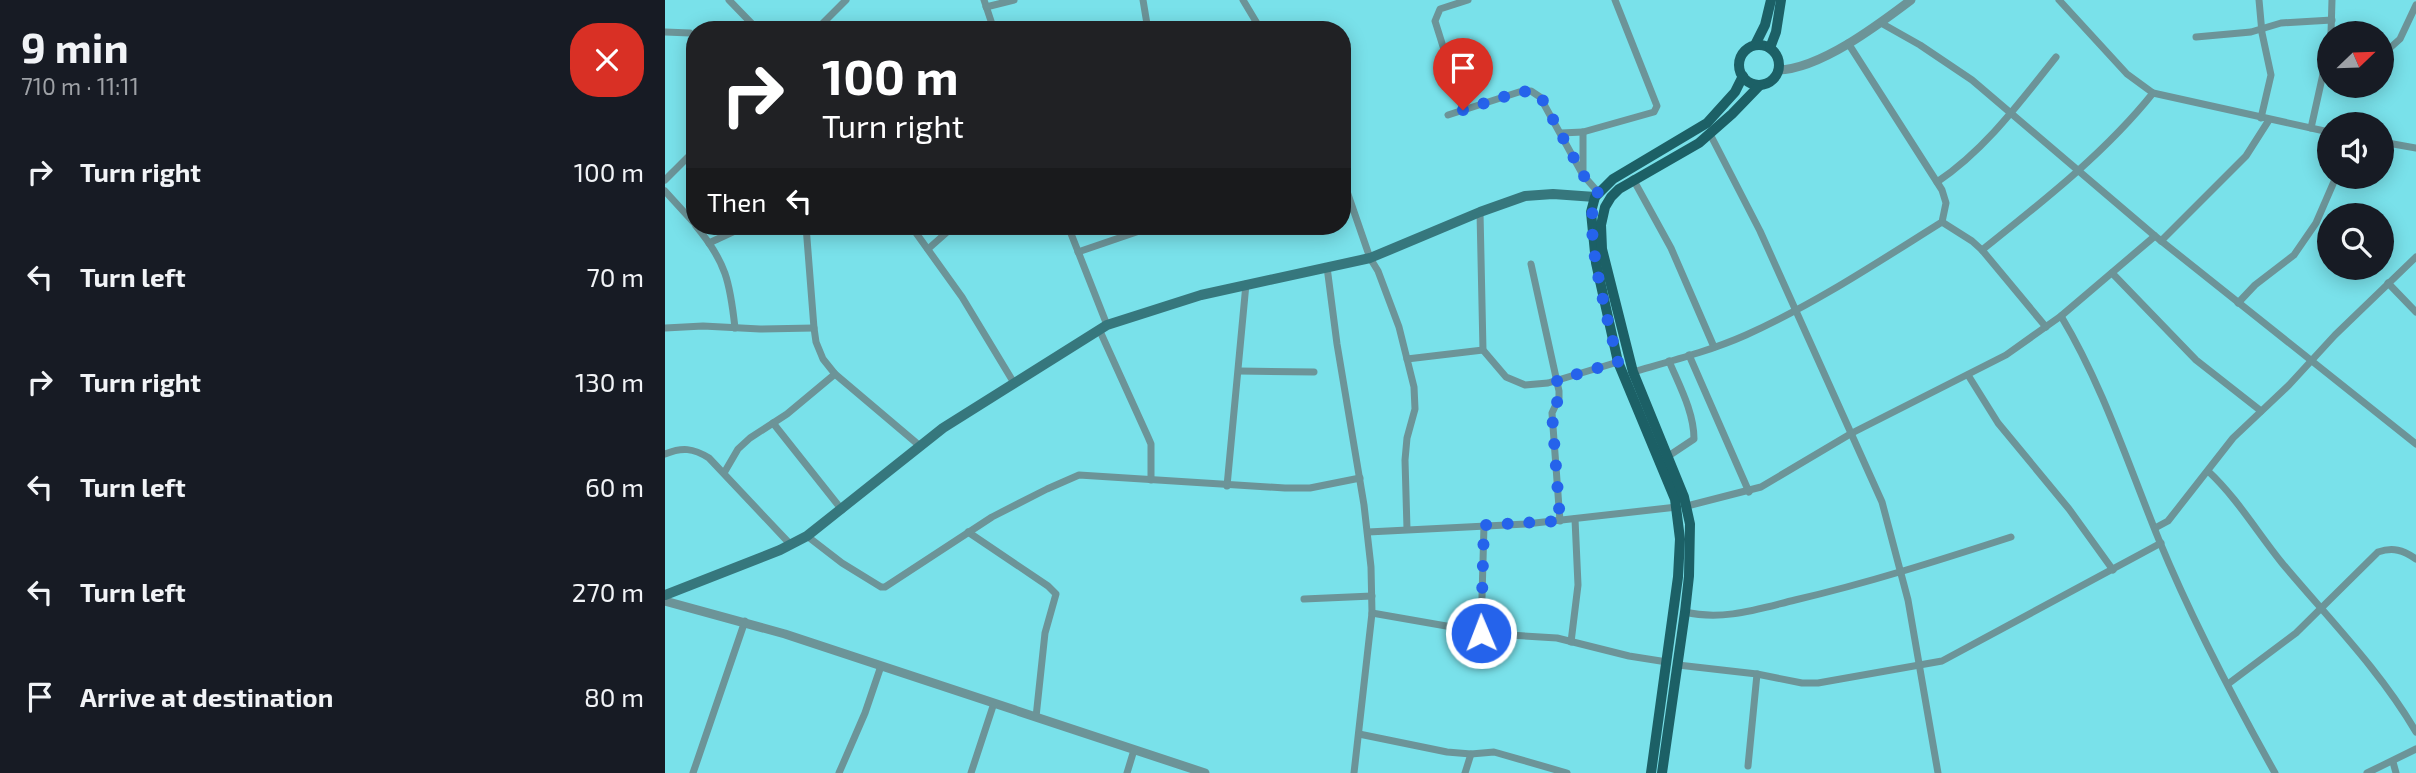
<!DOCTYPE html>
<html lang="en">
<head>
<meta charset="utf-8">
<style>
	:root { --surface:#171b24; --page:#20242c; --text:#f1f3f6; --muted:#9ea1a6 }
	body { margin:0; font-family:"Exo 2",sans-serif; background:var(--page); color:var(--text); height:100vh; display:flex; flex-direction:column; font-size:26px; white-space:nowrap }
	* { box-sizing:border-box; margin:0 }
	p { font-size:23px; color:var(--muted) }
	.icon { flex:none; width:38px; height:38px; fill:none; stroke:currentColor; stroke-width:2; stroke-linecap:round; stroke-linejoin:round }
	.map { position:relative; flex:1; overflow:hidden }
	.panel { display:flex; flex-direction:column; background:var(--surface); width:665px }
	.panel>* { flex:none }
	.hud { position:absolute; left:21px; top:21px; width:665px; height:214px; border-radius:28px; box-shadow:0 4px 18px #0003; background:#202124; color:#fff; overflow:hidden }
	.needle { width:46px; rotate:67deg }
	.buttons { position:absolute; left:1652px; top:21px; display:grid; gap:14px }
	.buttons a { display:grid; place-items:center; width:77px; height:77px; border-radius:50%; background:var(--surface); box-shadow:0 4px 18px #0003; font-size:35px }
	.pin { position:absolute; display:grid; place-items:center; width:60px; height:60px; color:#fff; margin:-72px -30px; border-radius:50% 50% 50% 0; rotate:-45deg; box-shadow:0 0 7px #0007 }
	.pin .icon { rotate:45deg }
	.me { position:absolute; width:77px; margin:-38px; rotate:359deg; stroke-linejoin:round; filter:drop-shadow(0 0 5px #0008) }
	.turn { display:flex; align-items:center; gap:24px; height:147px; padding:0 21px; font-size:32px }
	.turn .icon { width:91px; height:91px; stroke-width:2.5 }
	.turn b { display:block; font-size:49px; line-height:60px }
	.then { display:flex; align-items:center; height:66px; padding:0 21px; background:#0003; gap:14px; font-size:26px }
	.round { display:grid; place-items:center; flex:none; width:74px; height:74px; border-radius:28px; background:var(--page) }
	.headline { display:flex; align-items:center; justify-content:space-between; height:119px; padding:0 21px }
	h1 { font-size:42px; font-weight:700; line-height:52px }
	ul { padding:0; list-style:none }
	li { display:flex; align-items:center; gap:21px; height:105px; padding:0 21px }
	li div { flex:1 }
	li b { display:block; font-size:26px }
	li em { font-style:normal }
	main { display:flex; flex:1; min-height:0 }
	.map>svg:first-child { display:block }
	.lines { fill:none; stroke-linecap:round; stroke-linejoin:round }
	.minor { stroke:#6c9498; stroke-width:7 }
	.tertiary { stroke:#6c9498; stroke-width:9 }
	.secondary { stroke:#36777d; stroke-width:10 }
	.primary { stroke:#1c6066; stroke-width:10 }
	.route { stroke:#2563eb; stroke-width:12; stroke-dasharray:0 21.6 }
</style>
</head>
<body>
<main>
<section class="panel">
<div class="headline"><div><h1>9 min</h1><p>710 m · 11:11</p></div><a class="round" style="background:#d93025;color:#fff"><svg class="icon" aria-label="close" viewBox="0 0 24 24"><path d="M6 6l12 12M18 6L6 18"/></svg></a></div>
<ul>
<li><svg class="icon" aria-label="right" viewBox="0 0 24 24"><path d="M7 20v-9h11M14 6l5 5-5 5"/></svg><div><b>Turn right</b></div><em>100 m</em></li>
<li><svg class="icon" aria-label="left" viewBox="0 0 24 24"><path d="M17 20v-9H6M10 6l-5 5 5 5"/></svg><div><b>Turn left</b></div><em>70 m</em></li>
<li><svg class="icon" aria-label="right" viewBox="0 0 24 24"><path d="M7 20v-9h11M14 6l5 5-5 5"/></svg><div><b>Turn right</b></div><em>130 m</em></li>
<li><svg class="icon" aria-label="left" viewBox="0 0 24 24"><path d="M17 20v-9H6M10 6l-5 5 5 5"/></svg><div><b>Turn left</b></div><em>60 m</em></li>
<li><svg class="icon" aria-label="left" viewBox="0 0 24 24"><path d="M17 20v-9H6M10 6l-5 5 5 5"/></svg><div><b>Turn left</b></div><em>270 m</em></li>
<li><svg class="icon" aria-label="arrive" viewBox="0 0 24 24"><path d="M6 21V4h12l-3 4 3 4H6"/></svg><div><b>Arrive at destination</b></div><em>80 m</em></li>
</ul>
</section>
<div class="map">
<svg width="1751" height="773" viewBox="0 0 1751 773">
	<rect width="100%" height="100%" fill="#79e1ea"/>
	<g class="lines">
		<g class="minor">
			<path d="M64,0L93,30"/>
			<path d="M319,0L329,30"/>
			<path d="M478,0L483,30"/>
			<path d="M578,0L596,30"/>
			<path d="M1394,0L1462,74L1488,93L1664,132"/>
			<path d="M1594,0L1597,33L1606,75L1596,118"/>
			<path d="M321,7L349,0"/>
			<path d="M1216,23L1255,45L1307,80L1490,236L1751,444"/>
			<path d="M151,30L181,0"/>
			<path d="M580,30L593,25"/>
			<path d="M0,32L25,33"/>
			<path d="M1666,33L1667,0"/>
			<path d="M1531,37L1586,32L1616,23L1667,20"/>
			<path d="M1717,55L1735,39L1751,5"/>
			<path d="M798,110L770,21L775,9L803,0"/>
			<path d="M783,115L854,92L866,91L875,97L918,175L933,192"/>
			<path d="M1646,128L1664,47"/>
			<path d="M918,132V170"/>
			<path d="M896,133L918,132L989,112L992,106L950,0"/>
			<path d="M1045,134L1095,231L1217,502L1243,600L1273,773"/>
			<path d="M1717,142L1751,148"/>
			<path d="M677,177L705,258L713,271L734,327L749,387L750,409L742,438L740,460L742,529"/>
			<path d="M968,179L1006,248L1049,347"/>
			<path d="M0,180L30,150"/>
			<path d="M1272,182C1320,150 1355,102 1391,57"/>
			<path d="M0,191L30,224"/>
			<path d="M815,212L818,350L841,377L860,385L883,383L953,362"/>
			<path d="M1277,222L1307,241L1317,250L1381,327"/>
			<path d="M31,226C61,262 65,282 70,328"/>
			<path d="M141,226L149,328L151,342L158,359L170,374L255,446"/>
			<path d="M246,226L297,297L349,383"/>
			<path d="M403,226L442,325"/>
			<path d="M1496,241L1581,156L1604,120"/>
			<path d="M44,243L72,230L141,228"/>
			<path d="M263,249L289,226"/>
			<path d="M1317,250C1377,202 1440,153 1488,93"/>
			<path d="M413,252L489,226"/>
			<path d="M866,264L894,391V398L887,413L895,521"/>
			<path d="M662,267L672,344L699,505L706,567L707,613L689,773"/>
			<path d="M1447,273L1531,360L1596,411"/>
			<path d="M1723,283L1751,312"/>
			<path d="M1573,303L1590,285L1629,255L1651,223L1671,177"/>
			<path d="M1396,316C1438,386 1463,464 1494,540C1527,620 1568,698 1610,773"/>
			<path d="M0,328L38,326L95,329L149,328"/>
			<path d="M434,329L483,437L486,444V480"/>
			<path d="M1024,355L1084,492"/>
			<path d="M742,359L818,350"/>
			<path d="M574,371L649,372"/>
			<path d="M968,372C1006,361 1045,351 1081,335C1150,304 1213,262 1277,222L1281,203L1277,190L1183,43"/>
			<path d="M1303,375L1333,423L1404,509L1448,570"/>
			<path d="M108,423L177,510"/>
			<path d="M0,454C17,447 28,448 44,458L126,545"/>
			<path d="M1002,457L1029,439C1029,412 1014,385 1004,361"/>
			<path d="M1543,471C1572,498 1592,532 1617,563C1663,618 1715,670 1751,732"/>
			<path d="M59,473L73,449L85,438L122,414L170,374"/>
			<path d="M562,486L581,284"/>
			<path d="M1022,506L1096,487L1187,433L1341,355L1396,316L1490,236"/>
			<path d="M1490,528L1503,521L1568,438L1624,385L1670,335L1751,257"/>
			<path d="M303,532L383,586L391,594L380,633L371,717"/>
			<path d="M703,532L861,524L1012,507"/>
			<path d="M142,536L177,563L216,587H220L327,517L382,489L414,475L620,488H645L695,478"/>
			<path d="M639,599L707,596"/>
			<path d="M1020,612C1058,621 1093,609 1130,600C1203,583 1275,560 1346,537"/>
			<path d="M707,613L827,634L892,638L964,656L1002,662"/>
			<path d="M816,633L819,525"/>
			<path d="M906,642L913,585L910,519"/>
			<path d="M1013,665L1092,674L1137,683H1153L1277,661L1496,543"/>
			<path d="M1563,684L1631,633L1713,552C1728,547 1738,550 1751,559"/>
			<path d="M694,734L782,752L806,754L829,752L902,773"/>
			<path d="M1728,762L1731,773"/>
			<path d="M1083,766L1092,674"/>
			<path d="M28,773L80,621"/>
			<path d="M174,773L200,713L216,666"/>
			<path d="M306,773L329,703"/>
			<path d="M462,773L469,750"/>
			<path d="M800,773L806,754"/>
			<path d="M1702,773L1751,749"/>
		</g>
		<g class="tertiary">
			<path d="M1113,70C1155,69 1213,25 1246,0"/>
			<path d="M0,601L120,634L540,773"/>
		</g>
		<path class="secondary" d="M0,595L115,550L142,536L278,428L442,325L536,295L705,258L815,212L860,196L888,194L930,197"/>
		<g class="primary">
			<path d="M1090,45L1100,25L1106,0"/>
			<circle cx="1094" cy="65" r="20"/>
			<path d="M1105,48L1111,32L1116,0"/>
			<path d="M986,773L1013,577L1015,539L1010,499L953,362L931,263L926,212L930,197L948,179L1042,123L1070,92L1078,76"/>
			<path d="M997,773L1020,612L1024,576L1025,524L1019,497L968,372L937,249L936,225L940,207L946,197L954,189L1034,143L1067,114L1095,85"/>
		</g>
	</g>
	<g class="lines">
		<path class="route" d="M798,110L854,92L866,91L876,97L918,175L933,192C914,220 945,328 953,362L892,380L894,398L887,413L895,521L819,525L816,633"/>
	</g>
</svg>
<div class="buttons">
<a><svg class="needle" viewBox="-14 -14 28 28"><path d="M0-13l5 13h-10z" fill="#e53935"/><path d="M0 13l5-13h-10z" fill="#9ea1a6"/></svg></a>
<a><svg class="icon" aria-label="sound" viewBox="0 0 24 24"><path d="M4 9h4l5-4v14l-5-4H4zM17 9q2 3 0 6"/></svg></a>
<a><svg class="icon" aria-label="search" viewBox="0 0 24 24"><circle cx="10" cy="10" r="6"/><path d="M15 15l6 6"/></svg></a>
</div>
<div class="pin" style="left:798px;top:110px;background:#d93025"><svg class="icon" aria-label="arrive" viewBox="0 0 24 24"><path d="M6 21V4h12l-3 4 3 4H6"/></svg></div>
<svg class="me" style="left:816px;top:633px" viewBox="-20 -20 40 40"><circle r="17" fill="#2563eb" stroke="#fff" stroke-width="3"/><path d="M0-11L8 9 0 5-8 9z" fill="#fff"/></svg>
<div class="hud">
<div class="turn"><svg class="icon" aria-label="right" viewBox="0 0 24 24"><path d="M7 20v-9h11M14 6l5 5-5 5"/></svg><div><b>100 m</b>Turn right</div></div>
<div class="then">Then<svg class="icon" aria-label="left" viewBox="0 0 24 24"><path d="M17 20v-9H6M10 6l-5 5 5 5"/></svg></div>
</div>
</div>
</main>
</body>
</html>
